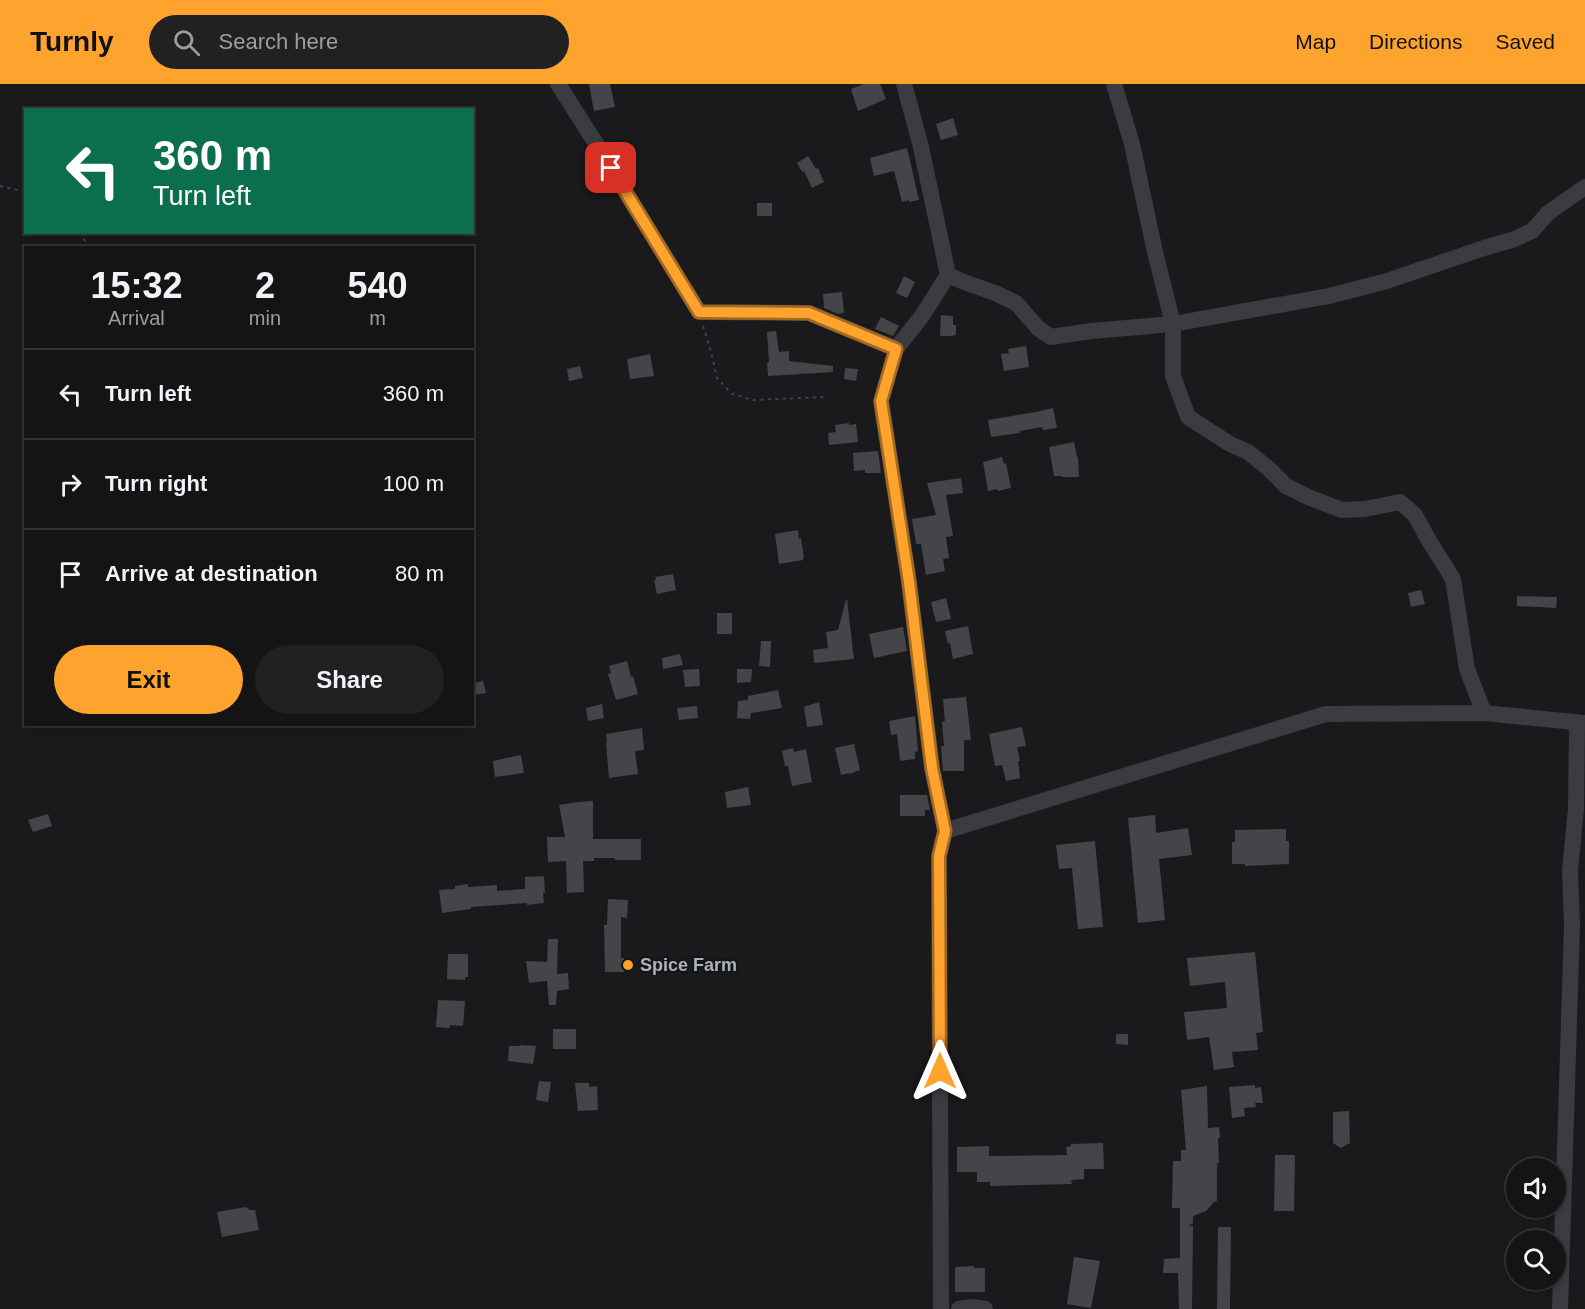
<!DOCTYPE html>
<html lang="en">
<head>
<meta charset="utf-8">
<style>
	:root { --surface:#141415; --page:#212122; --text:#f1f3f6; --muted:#9d9ea0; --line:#333334; --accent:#ffa32f }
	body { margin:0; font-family:Helvetica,sans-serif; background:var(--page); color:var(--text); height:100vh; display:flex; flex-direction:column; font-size:22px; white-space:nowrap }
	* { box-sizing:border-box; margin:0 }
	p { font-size:20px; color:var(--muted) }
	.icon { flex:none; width:33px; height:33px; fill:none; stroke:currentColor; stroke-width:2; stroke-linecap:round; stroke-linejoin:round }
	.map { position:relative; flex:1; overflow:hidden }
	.drawer { position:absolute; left:24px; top:162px; width:450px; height:480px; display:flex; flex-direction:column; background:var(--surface); border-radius:0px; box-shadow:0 3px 9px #0003,0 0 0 2px var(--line) }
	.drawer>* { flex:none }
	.guide { position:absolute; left:24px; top:24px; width:450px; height:126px; border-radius:0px; box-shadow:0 3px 9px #0003,0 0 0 2px var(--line); background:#0b6e4f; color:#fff; overflow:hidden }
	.controls { position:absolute; left:1506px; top:1074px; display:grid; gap:12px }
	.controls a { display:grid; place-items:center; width:60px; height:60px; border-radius:50%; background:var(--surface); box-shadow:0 3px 9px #0003,0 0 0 2px var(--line); font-size:30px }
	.pin { position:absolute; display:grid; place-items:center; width:51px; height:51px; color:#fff; margin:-26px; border-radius:12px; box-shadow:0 3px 9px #0006 }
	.me { position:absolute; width:66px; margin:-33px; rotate:0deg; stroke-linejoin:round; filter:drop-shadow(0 0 4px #0008) }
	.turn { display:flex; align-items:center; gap:21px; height:126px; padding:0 30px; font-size:27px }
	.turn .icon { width:78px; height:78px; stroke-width:2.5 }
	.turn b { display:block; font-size:42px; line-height:51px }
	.eta { display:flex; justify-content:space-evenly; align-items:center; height:102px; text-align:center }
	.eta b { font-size:36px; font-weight:800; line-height:42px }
	.primary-button { display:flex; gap:12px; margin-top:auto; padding:12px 30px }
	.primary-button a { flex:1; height:69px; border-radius:36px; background:var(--accent); color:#111; font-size:24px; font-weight:800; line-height:69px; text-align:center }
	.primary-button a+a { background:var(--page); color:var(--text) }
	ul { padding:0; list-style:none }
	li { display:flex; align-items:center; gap:18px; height:90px; padding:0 30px; border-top:2px solid var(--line) }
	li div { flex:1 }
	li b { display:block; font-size:22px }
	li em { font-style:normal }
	header { display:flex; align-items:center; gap:36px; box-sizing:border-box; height:84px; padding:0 30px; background:var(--accent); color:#111 }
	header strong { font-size:28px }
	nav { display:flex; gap:33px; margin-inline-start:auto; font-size:21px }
	.search { width:420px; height:54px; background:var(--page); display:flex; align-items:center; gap:15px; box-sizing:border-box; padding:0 21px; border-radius:33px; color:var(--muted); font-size:22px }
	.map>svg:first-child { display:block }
	.building { fill:#444549 }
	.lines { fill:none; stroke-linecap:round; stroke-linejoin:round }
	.path { stroke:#404349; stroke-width:2; stroke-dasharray:3 4.5; stroke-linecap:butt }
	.minor { stroke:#3a3c42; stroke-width:16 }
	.route-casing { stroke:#a66a1f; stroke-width:15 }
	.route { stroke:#ffa32f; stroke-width:10 }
	.poi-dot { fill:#ffa32f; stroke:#151517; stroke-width:2 }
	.labels { text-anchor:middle; stroke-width:4.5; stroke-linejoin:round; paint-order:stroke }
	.poi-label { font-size:18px; font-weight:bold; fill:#abb2bd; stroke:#151517; text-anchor:start }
</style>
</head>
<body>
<header>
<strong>Turnly</strong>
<div class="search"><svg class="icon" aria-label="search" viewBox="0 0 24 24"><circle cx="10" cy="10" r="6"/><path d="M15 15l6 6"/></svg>Search here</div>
<nav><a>Map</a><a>Directions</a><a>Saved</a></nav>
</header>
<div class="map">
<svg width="1585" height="1225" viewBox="0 0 1585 1225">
	<rect width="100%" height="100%" fill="#1a1a1c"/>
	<g class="building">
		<path d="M589,0H610L615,23L594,27Z"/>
		<path d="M864,0H880L886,15L858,27L851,5Z"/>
		<path d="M953,34L958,51L941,56L936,40Z"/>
		<path d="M907,64L919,116L909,118V116L902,118L894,87L874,92L870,74Z"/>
		<path d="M808,72L816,85L818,84L824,98L812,104L804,87L802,88L797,79Z"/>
		<rect x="757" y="119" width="15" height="13"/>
		<path d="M904,192L915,198L907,214L896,209Z"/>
		<path d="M842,208L844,229L838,230L824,224L823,210Z"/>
		<path d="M941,231L953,232V241H956V251L952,252H940Z"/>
		<path d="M881,233L899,242L893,252L875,245Z"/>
		<path d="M776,247L779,268L789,267V277L833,282V288L768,292L767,279L769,278L767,248Z"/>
		<path d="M1026,262L1029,283L1004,287L1001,270L1009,269L1008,265Z"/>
		<path d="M650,270L654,292L630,295L627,275Z"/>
		<path d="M580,282L583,294L569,297L567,285Z"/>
		<path d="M845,284L858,285L856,297L844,295Z"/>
		<path d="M1053,324L1057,344L1043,346L1042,343L1020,347V349L991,353L988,336L1036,328Z"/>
		<path d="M849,339V341L856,340L858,358L829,361L828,349L836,348L835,341Z"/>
		<path d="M1074,358L1077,373H1078L1079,393H1062V392H1054L1049,363Z"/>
		<path d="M878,367L881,389H865V386L854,387L853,369Z"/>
		<path d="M1002,373L1004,380L1006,379L1011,404L998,407L997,405L988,407L983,378Z"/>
		<path d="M961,394L963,409L946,411L953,452L946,453L949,474L943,475L945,487L926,491L921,460H917L916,459L912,435L936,431L927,399Z"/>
		<path d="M798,446L799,455L801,454L804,474H803V476L779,480L775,450Z"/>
		<path d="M673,490L676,506L657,510L654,496H656L655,493Z"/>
		<path d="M1421,506L1425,520L1411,523L1408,509Z"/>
		<path d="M1517,512L1557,513L1556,524L1517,522Z"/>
		<path d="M946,514L951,535L936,538L931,518Z"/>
		<path d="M846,516H847L854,575L814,579L813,566L828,564L826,548L838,546Z"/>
		<rect x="717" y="529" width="15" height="21"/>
		<path d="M968,542L973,570L953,575L950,559L948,560L945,547Z"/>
		<path d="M903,543L907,567L874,574L869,550Z"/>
		<path d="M761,557H771L770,583L759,582Z"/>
		<path d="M680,570L683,581L663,585L662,574Z"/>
		<path d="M627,577L631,593L633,592L638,610L616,616L608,590L611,589L609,582Z"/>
		<path d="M699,585L700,602L685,603L683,586Z"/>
		<path d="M737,585H752L751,598L737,599Z"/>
		<path d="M483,597L486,609L472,611V600Z"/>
		<path d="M778,606L782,624L751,629L750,635L737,634L738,617L748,616V612Z"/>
		<path d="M966,613L971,656H964V687H943L941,662H944L942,638L945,637L943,615Z"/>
		<path d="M819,618L823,641L807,643L804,623Z"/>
		<path d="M602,620L604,634L588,637L586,624Z"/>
		<path d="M697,622L698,634L679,636L677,624Z"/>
		<path d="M915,632L918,667L915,668V675L900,677L897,650L891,651L889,637Z"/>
		<path d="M1022,643L1026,662L1017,663L1020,677H1018L1020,694L1006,697L1002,681L995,682L989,650Z"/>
		<path d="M642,644L644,666L635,667L638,690L609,694L606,659H607L606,650Z"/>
		<path d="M854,660L860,686L850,690V689L841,691L835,664Z"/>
		<path d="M793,664L794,668L806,665L812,698L792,702L788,682H785L782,667Z"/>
		<path d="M521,671L524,689L495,693L493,677Z"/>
		<path d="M748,703L751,721L727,724L725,708Z"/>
		<path d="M900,711H927L930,726H925V732H900Z"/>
		<path d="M593,717V755H641V776H615V774H594V777H583L584,808L567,809L566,777L548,778L547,753H565L559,721L577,718Z"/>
		<path d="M48,730L52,742L33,748L28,736Z"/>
		<path d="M1155,731L1156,749L1188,744L1192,771L1159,775L1165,836L1138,839L1128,734Z"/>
		<path d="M1286,745V757H1289V780L1245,782V780H1232V758H1235V746Z"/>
		<path d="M1095,757L1103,843L1078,845L1072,784L1059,785L1056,761Z"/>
		<path d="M544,792L545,809H543L544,819L527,821V819L471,823V825L442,829L439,806L455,805V802L468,800V803L497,801V807L525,805V793Z"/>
		<path d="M608,815L628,816L627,834L621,833V874H624V888H605L604,841H607Z"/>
		<path d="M548,855H558L557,890L568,889L569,905L557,907L556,921H549L547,897L529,899L526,877L547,878Z"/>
		<path d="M1255,868L1263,948L1256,949L1258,966L1232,968L1234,983L1214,986L1209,953L1187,956L1184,928L1227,924L1225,898L1190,902L1187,874Z"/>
		<path d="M448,870H468V893H465V896L447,895Z"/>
		<path d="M438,916L465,917L463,942L450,941V944L436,943Z"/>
		<rect x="553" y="945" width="23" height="20"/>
		<path d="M1116,950H1128V961L1116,960Z"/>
		<path d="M520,961L536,962L533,980L508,977L509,962H520Z"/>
		<path d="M539,997L551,998L548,1018L536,1016Z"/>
		<path d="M575,999H589V1003L597,1002L598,1026L578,1027Z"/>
		<path d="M1255,1001V1004L1261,1003L1263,1019H1255L1256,1023L1244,1024L1245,1032L1232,1034L1229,1003Z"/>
		<path d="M1207,1002L1208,1044L1219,1043L1220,1054H1218L1219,1079H1217V1117L1214,1118L1206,1127L1193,1132V1139L1189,1142H1193L1192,1225H1179L1178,1189H1163L1164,1175L1180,1174V1124H1172L1173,1077H1181V1066H1186L1181,1006Z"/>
		<path d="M1349,1027L1350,1059L1341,1064L1333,1059V1028Z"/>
		<path d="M1103,1059L1104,1085H1084V1095L1071,1096L1072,1100L990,1102V1098H977V1088H957V1063L989,1062V1072L1067,1071L1066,1063L1071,1062V1060Z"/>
		<path d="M1275,1071H1295L1294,1127H1274Z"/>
		<path d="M246,1123L250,1126H255L259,1146L222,1153L217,1128Z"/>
		<path d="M1218,1143H1231L1230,1225H1217Z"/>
		<path d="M1074,1173L1100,1177L1091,1224L1067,1220Z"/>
		<path d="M974,1182V1184H985V1208H955V1183Z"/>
	</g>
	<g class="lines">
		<g class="path">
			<path d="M0,102L26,108"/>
			<path d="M80,148L89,164"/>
			<path d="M703,242L711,268L717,294L732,310L753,316L824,313"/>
		</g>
		<g class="minor">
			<path d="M558,0L600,66L699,228L809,229L896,265"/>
			<path d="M904,0L921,63L948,191L922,232L896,265L881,317L909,498L932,684L945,747"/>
			<path d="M1114,0L1132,60L1155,168L1173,240V292L1188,333L1230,360L1248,368L1268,384L1286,402L1308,413L1342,426L1365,425L1400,418L1415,431L1428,455L1453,495L1467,585L1484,629"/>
			<path d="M948,191L964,198L995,209L1016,219L1039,245L1051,253L1091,247L1173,240L1329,212L1387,197L1484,164L1512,156L1532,147L1548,129L1585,103"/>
			<path d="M941,1225L939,772L945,747L1326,630L1484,629L1585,639"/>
			<path d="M959,1225L973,1223L985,1225"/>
			<path d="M1560,1225L1572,842L1570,787L1576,724L1577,640"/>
		</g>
	</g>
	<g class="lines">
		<defs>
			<path id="route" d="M611,84L699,228L809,229L896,265L881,317L909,498L932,684L945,747L939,772L940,987"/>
		</defs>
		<use href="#route" class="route-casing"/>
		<use href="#route" class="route"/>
	</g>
	<circle class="poi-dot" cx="628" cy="881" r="6"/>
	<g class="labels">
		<g class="poi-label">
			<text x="640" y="887">Spice Farm</text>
		</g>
	</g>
</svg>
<div class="controls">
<a><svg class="icon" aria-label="sound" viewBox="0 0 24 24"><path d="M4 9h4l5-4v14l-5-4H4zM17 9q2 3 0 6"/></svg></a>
<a><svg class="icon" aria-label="search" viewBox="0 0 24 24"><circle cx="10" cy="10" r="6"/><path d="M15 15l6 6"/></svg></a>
</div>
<div class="pin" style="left:611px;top:84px;background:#d93025"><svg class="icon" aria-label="arrive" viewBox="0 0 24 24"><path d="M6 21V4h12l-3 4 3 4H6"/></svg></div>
<svg class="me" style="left:940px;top:987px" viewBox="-20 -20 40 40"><path d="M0-17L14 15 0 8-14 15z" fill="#ffa32f" stroke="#fff" stroke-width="4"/></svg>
<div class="guide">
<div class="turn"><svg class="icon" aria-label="left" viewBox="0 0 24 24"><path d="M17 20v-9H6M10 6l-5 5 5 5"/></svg><div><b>360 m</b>Turn left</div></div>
</div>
<section class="drawer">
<div class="eta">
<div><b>15:32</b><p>Arrival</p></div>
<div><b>2</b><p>min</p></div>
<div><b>540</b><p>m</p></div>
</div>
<ul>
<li><svg class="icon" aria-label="left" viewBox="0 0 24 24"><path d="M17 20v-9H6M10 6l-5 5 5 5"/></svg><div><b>Turn left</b></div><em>360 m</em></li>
<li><svg class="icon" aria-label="right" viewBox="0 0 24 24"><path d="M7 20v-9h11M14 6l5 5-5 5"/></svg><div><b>Turn right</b></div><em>100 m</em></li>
<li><svg class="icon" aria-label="arrive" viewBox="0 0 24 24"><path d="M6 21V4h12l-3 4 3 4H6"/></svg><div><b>Arrive at destination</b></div><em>80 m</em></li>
</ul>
<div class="primary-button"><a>Exit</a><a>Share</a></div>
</section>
</div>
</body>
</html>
